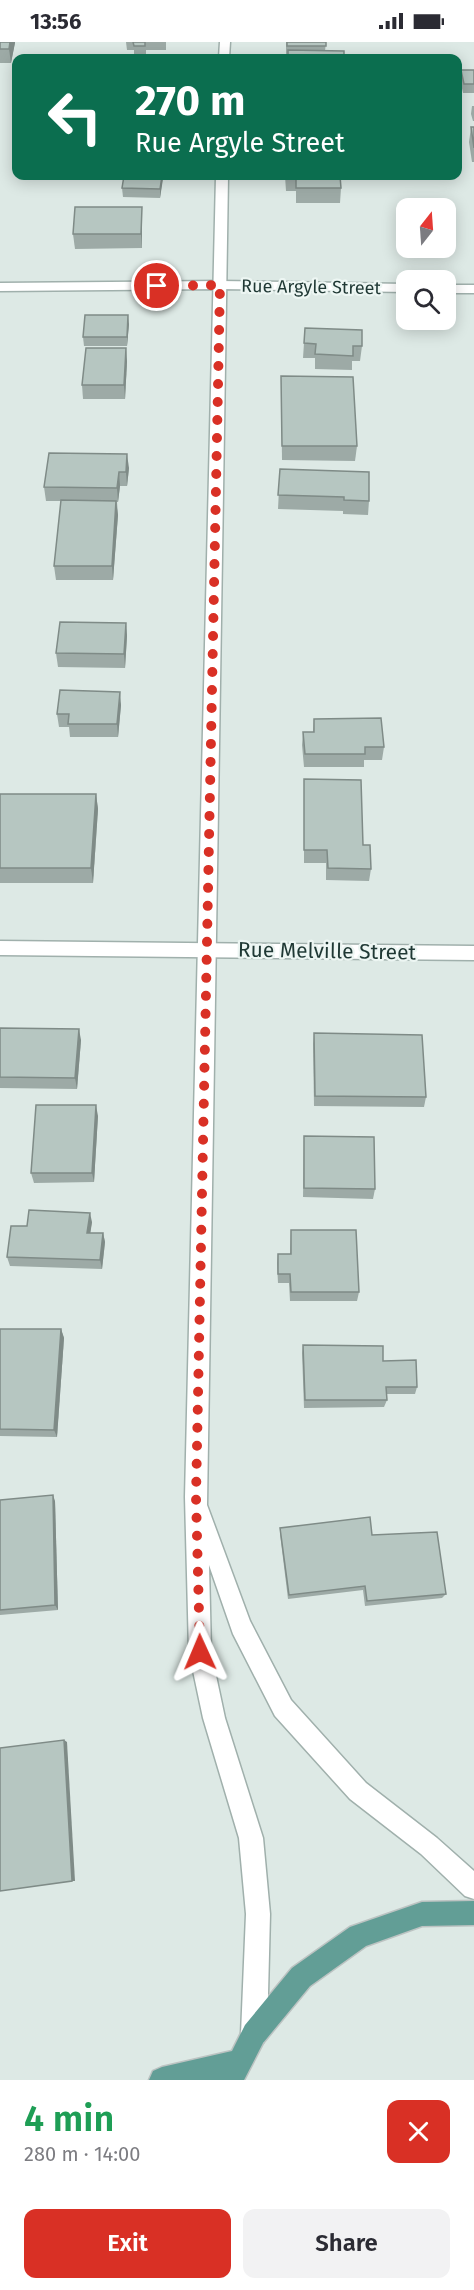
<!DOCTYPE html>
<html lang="en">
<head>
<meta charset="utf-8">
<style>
	:root { --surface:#fff; --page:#f2f2f3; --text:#2b2b33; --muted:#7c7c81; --accent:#d93025 }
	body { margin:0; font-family:"Fira Sans",sans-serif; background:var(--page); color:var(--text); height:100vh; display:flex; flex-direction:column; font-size:22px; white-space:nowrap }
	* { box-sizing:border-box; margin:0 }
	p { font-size:20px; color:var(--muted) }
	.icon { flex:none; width:33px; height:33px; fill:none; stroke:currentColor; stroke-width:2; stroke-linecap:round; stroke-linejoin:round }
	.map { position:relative; height:2038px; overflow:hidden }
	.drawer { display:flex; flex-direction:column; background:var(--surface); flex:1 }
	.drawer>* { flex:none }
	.top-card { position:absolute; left:12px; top:12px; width:450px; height:126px; border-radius:12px; box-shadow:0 3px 15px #0003; background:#0b6e4f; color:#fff; overflow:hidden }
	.needle { width:39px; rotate:17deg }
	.tools { position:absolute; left:396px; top:156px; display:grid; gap:12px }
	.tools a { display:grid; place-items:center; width:60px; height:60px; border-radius:12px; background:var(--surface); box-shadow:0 3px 15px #0003; font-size:30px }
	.pin { position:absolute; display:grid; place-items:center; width:51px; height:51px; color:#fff; margin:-26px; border:3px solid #fff; border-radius:50%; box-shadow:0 2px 6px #0007 }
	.me { position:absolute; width:66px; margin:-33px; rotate:359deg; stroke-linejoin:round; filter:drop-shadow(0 0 4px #0008) }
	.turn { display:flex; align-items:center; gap:21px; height:126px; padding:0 24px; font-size:27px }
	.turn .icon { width:78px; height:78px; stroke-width:2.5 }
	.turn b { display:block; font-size:42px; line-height:51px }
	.round { display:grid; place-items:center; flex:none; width:63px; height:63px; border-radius:12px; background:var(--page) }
	.summary { display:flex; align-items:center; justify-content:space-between; height:102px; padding:0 24px }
	h1 { font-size:36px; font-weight:600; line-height:45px; color:#1e9e55 }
	.action { display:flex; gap:12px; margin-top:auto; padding:12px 24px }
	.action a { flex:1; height:69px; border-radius:12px; background:var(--accent); color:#fff; font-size:24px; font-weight:600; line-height:69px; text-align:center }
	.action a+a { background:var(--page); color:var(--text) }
	.status { display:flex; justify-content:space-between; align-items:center; height:42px; padding:0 30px; background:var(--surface); direction:ltr }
	.status svg { height:16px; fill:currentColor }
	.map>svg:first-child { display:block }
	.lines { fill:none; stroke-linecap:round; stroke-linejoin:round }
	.minor-casing { stroke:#a0b0ac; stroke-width:3 }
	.tertiary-casing { stroke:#a0b0ac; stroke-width:3 }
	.primary-casing { stroke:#bcc3c2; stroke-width:3 }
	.minor { fill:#fff; fill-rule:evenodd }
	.tertiary { fill:#fff; fill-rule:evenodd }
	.primary { fill:#629e96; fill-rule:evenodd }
	.wall { fill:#9daaa6 }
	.shaded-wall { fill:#7f8b87 }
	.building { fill:#b6c6c1; stroke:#7f8b87; stroke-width:1.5 }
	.route { stroke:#d93025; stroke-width:10; stroke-dasharray:0 18 }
	.labels { text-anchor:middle; stroke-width:4.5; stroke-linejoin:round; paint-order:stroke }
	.far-street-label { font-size:18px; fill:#1f3834; stroke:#edf6f3 }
	.street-label { font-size:21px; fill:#1f3834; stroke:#edf6f3 }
</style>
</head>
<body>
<div class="status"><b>13:56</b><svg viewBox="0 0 49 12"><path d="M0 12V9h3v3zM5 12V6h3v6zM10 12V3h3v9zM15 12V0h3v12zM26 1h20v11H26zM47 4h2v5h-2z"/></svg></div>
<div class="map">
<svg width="474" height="2038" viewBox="0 0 474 2038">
	<rect width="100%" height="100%" fill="#dde9e5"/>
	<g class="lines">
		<defs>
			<g id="minor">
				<path d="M220,239L406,242V250L220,247L0,249V241Z"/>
				<rect x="446" y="243" width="28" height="8"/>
				<path d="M0,899L474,904V918L0,913Z"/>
			</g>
			<g id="tertiary">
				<path d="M220,0H230L229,16H219Z"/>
				<path d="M216,134H228L207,1463L250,1579L291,1658L366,1741L437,1796L474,1829V1857L465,1854L421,1812L350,1757L275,1674L233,1592L209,1523L211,1610L225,1676L263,1796L270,1872L267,1992L263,2001L254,2005L245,2001L241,1992L246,1872L239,1796L203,1676L189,1610L185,1455Z"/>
			</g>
			<path id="primary" d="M474,1859V1883L422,1884L366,1904L310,1944L263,2001L244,2038H149L153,2029L162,2025L232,2009L245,1983L292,1926L350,1885L422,1860Z"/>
		</defs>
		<use href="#minor" class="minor-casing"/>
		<use href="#tertiary" class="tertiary-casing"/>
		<use href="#primary" class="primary-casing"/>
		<use href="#minor" class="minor"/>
		<use href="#tertiary" class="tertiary"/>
		<use href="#primary" class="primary"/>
	</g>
	<g class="wall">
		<path d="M0,0H15L11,21H0Z"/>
		<path d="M126,0H166V8H146V12H134V8H127Z"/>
		<path d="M286,0H326L325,9L286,12Z"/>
		<path d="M461,28H474V51H463L460,37Z"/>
		<path d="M472,64H474V79H473L471,72Z"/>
		<path d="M471,85H474V120H472L469,100Z"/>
		<path d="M124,134H163L160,156L123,155L122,146Z"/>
		<path d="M285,134H340L341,146L340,161H296V149H286Z"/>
		<path d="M142,180V206L75,207L73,192Z"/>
		<path d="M129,282L127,304H84L83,295Z"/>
		<path d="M305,286L362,304L360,319H352V328L315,327V316H303Z"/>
		<path d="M126,306L127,320L125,357H83L82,343Z"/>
		<path d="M281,334L357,404L355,419L282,418Z"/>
		<path d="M129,426L127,444H120L118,460H117L118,473L113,538H56L54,524L61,459H46L44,445Z"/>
		<path d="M280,427L369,459L368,473L343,472V469L278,467Z"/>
		<path d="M126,581L127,594L125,626L58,625L56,611Z"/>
		<path d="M121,663L118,695H70L69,685H59L57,672Z"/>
		<path d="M314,677L384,705L382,718H364V725H304L302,703L303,690H313Z"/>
		<path d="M304,737L363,803L371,827L369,839L326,838V821H304Z"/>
		<path d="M0,752H96L98,767L93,841H0Z"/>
		<path d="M0,986L81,998L77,1047L0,1046Z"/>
		<path d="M314,991L426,1055L424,1065L314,1064L313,1002Z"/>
		<path d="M98,1074L94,1140L34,1141L31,1131Z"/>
		<path d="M304,1094L375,1147L373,1157L303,1155Z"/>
		<path d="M92,1180L90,1191H103L105,1200L102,1227L10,1224L7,1215L27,1184Z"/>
		<path d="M291,1188L359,1250L357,1259H290L289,1241H278L277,1221L278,1212H290Z"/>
		<path d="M0,1287H61L64,1296L57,1395L0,1394Z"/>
		<path d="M303,1303L383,1319L417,1345L415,1352H387V1358L384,1365L304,1366L302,1311Z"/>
		<path d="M0,1458L55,1459L58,1568L0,1573Z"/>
		<path d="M280,1486L372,1493L446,1552L442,1556L365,1564L363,1548L288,1557L280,1492Z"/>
	</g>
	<g class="shaded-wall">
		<path d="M10,0H15V1L11,21L9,7Z"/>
		<path d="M162,134H163V137L160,156V147Z"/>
		<path d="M142,165V206L141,192Z"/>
		<path d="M128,273L129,282L127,304V295Z"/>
		<path d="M126,306L127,320L125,357L124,343Z"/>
		<path d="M127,412L129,426L127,444L126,430Z"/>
		<path d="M119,430L120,444L118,460L117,446Z"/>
		<path d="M116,459L118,473L113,538L112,524Z"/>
		<path d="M126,581L127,594L125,626L124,612Z"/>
		<path d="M120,650L121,663L118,695L117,682Z"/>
		<path d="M96,752L98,767L93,841L91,826Z"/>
		<path d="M79,987L81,998L77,1047L75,1036Z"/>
		<path d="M96,1063L98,1074L94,1140L92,1131Z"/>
		<path d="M90,1171L92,1180L89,1200L87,1191Z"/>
		<path d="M103,1191L105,1200L102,1227L100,1218Z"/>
		<path d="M61,1287L64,1296L57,1395L54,1388Z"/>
		<path d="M53,1453L55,1459L58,1568L55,1563Z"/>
		<path d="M64,1698L67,1700L75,1839H72Z"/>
	</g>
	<g class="building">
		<path d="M0,0H10L9,7H0Z"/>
		<path d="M133,0H145V4H134Z"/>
		<rect x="287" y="0" width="39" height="4"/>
		<path d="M288,8L344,9V16H288Z"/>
		<path d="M461,28H474V42H464Z"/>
		<path d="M471,85H474V106Z"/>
		<path d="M124,134H162L160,147L122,146Z"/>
		<path d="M286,134H340L341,146H296V135H286Z"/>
		<path d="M75,165H142L141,192H73Z"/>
		<path d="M85,273H128L127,295H83Z"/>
		<path d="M305,286L362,288V304H353V314L315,312L316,302L304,301Z"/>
		<path d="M86,306H126L124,343H82Z"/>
		<path d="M281,334L353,335L357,404H282Z"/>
		<path d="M49,411L127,412L126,430H119L117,446L44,445Z"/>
		<path d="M280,427L369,430V459L344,458V455L278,453Z"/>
		<path d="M61,458L116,459L112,524H54Z"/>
		<path d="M60,580L126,581L124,612L56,611Z"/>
		<path d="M60,648L120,650L117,682H68L69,672H57Z"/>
		<path d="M381,676L384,705H365V712H305L303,690H314V677Z"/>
		<path d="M304,737L361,738L363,803H370L371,827L328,826L327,808H304Z"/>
		<path d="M0,752H96L91,826H0Z"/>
		<path d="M0,986L79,987L75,1036L0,1035Z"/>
		<path d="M314,991L422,993L426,1055L315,1054Z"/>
		<path d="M36,1063H96L92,1131H31Z"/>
		<path d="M304,1094L374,1095L375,1147L304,1146Z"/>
		<path d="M29,1168L90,1171L87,1191H103L100,1218L7,1215L11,1184H27Z"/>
		<path d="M291,1188H356L359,1250H291L290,1232H278V1212H291Z"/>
		<path d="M0,1287H61L54,1388L0,1387Z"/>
		<path d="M303,1303L383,1304V1319L416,1318L417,1345H386L387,1358H305Z"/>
		<path d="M53,1453L55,1563L0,1568V1458Z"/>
		<path d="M370,1475L372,1493L437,1490L446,1552L367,1559L365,1544L289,1553L280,1486Z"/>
		<path d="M64,1698L72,1839L0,1849V1706Z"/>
	</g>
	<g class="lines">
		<path class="route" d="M157,244L220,243L196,1455L200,1610"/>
	</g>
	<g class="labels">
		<g class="far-street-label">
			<text transform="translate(311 245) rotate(1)" y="6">Rue Argyle Street</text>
		</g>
		<g class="street-label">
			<text transform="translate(327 909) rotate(1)" y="7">Rue Melville Street</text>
		</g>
	</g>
</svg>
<div class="tools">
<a><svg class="needle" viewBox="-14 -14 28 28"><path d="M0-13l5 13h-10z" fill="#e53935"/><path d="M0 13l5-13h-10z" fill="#7c7c81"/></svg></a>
<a><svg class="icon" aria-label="search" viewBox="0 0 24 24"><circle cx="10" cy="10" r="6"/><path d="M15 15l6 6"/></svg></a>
</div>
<div class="pin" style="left:157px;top:244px;background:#d93025"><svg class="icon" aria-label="arrive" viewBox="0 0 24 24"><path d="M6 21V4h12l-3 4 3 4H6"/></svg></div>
<svg class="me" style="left:200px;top:1610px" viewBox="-20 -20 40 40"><path d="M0-17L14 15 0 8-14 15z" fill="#d93025" stroke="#fff" stroke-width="4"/></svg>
<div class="top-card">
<div class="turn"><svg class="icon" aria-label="left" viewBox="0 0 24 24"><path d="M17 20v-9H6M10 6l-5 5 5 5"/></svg><div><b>270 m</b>Rue Argyle Street</div></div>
</div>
</div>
<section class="drawer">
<div class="summary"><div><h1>4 min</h1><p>280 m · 14:00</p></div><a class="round" style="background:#d93025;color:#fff"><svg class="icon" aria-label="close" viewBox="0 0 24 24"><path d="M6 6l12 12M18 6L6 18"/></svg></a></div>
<div class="action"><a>Exit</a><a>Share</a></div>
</section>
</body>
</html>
